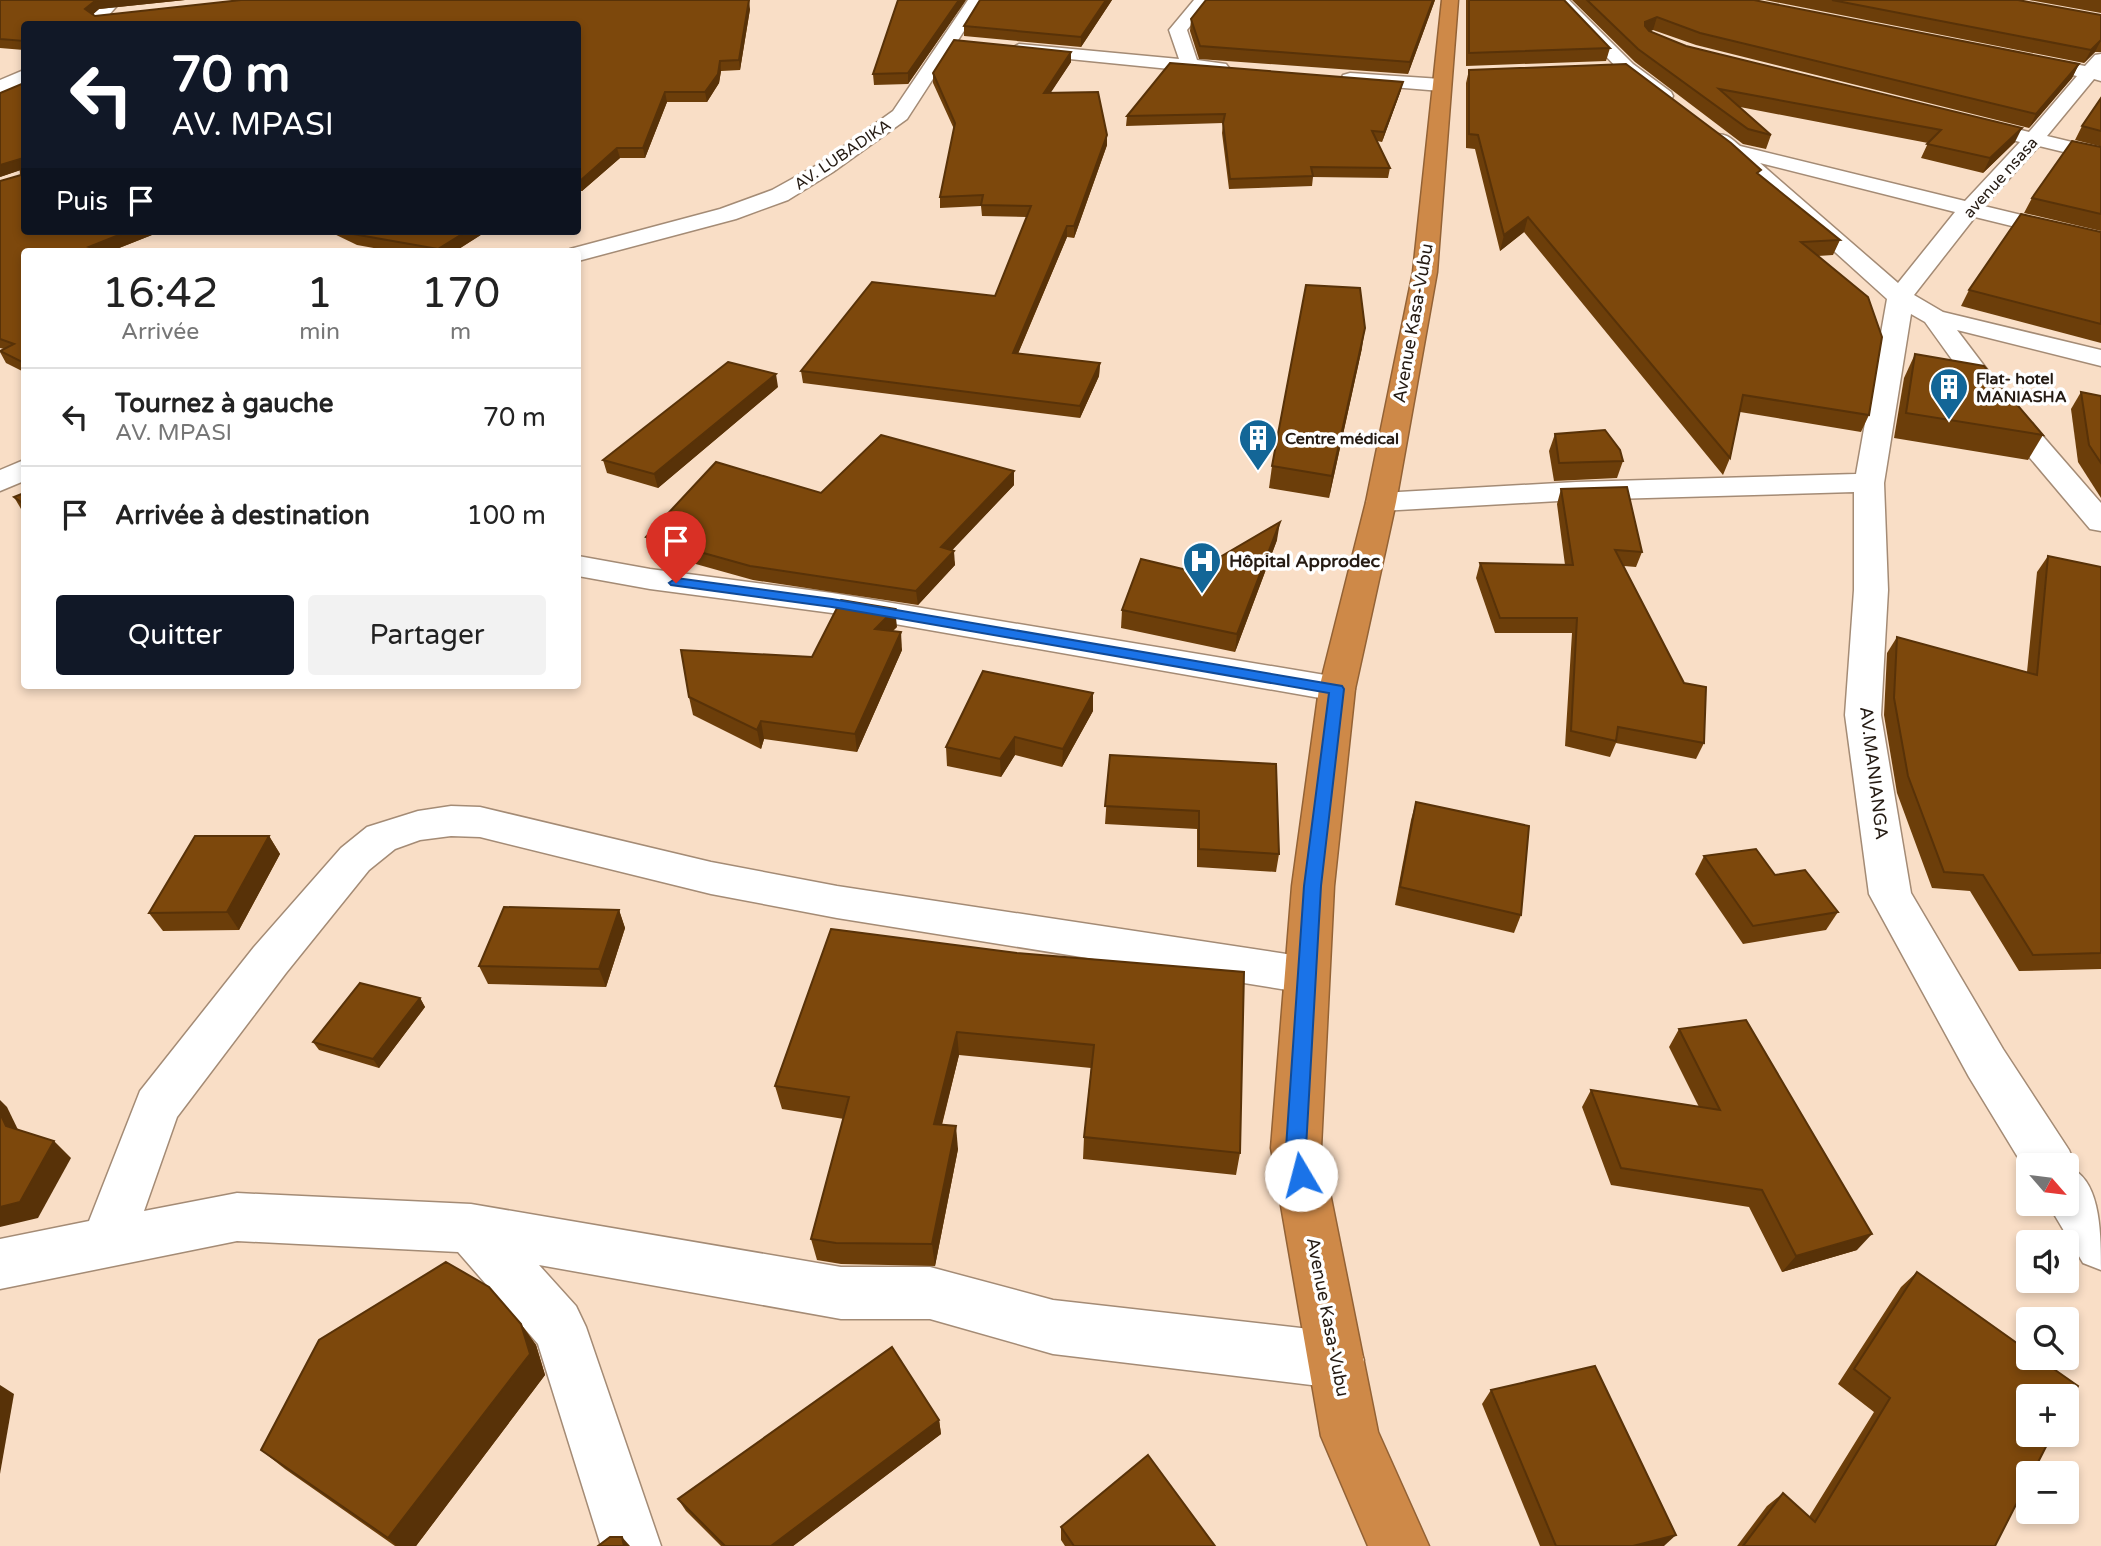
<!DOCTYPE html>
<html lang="fr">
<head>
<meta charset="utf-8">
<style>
	:root { --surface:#fff; --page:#f2f2f2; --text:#222; --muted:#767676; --line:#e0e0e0; --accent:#111827 }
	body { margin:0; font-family:"Varela Round",sans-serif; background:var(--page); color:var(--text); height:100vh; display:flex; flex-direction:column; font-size:26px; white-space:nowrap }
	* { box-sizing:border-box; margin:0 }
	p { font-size:23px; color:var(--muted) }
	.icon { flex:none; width:38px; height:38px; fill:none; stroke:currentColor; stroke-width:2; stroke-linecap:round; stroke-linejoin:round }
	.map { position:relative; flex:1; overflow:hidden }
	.drawer { position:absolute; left:21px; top:248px; width:560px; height:441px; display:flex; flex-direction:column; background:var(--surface); border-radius:7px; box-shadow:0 4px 10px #0003 }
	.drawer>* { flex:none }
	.banner { position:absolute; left:21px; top:21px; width:560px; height:214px; border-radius:7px; box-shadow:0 4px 10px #0003; background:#111827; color:#fff; overflow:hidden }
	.needle { width:46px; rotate:118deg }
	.controls { position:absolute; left:2016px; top:1153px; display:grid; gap:14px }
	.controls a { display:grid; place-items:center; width:63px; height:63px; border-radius:7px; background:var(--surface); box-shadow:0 4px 10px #0003; font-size:35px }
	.pin { position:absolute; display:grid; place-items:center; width:60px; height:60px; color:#fff; margin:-72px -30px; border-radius:50% 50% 50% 0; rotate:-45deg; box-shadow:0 0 7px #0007 }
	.pin .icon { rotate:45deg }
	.me { position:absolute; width:77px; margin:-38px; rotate:352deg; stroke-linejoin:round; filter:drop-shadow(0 0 5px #0008) }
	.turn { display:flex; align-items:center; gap:24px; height:147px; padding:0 35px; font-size:32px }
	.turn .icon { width:91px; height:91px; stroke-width:2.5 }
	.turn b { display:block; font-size:49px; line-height:60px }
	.then { display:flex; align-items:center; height:66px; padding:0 35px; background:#0003; gap:14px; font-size:26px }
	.eta { display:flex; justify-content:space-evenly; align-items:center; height:119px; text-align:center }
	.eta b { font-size:42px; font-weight:600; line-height:49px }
	.cta { display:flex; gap:14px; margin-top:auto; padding:14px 35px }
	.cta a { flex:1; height:80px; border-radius:7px; background:var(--accent); color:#fff; font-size:28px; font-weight:600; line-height:80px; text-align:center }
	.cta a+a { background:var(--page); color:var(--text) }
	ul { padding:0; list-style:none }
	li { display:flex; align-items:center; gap:21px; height:98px; padding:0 35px; border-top:2px solid var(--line) }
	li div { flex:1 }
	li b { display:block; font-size:26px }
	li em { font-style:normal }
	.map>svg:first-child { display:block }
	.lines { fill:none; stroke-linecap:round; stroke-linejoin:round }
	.minor-casing { stroke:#a48b75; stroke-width:3 }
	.highway-casing { stroke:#936235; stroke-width:3 }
	.minor { fill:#fff; fill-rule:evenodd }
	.highway { fill:#ce8948; fill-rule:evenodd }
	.wall { fill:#6c3e0a }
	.shaded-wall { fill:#583208 }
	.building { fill:#7d480c; stroke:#583208; stroke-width:2 }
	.route { fill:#1a73e8; stroke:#114b97; stroke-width:2 }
	.labels { text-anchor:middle; stroke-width:7; stroke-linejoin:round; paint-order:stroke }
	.far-street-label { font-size:16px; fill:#251b13; stroke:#fff }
	.far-poi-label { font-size:16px; font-weight:bold; fill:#251b13; stroke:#fff; text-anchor:start }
	.street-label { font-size:18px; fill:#251b13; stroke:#fff }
	.poi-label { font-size:18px; font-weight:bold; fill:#251b13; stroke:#fff; text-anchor:start }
</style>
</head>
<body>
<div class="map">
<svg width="2101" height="1546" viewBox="0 0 2101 1546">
	<rect width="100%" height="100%" fill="#f9dec6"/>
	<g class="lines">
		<defs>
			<g id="minor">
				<path d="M105,0H122L101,24H84Z"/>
				<path d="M968,0H984L907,119L833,172L788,200L736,219L578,261V252H568L570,249L720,209L772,190L819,164L893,111Z"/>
				<path d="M1194,0H1211L1187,30L1197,60L1226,64L1229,68L1226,72L1190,71L1019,54L1010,49L1019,44L1179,59L1169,30Z"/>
				<path d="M1552,0H1569L1633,64L1671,92L1673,96L1671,100H1657L1621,72Z"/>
				<path d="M2101,54V81L2094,79L2047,136L2101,149V161L2039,146L1984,206L2101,234V248L1975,217L1914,295L1943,312L2101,350V366L1957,330L2001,388L2101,503V531L2090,529L1981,400L1925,322L1911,314L1884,483L1888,590L1881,715L1911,893L2003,1049L2069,1150L2076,1166L2074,1170C2101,1185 2101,1237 2101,1270L2083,1263L2048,1204H2067V1166H2028V1174L1969,1077L1869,894L1845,715L1854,590V492L1576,500L1381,511L1370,509L1366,502L1370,495L1381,493L1576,482L1856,474L1887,299L1710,139L1713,135C1725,132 1731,138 1740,146L1965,201L2020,142L1961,127L1958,123L1961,119L1968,117L2029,132L2077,76L2019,64L2016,60L2019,56L2025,55L2085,66L2095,55ZM1760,163L1955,212L1898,283Z"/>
				<path d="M24,70V83L0,93V80Z"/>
				<path d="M1350,73L1441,79L1450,85L1441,91L1343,83L1341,79L1343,75Z"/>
				<path d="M24,460V481L0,491V470Z"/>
				<path d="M578,556L650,569L832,593L1337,677L1350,681L1355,689L1350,697L1337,701L832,613L650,589L578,576Z"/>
				<path d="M451,806L480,807L711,862L837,886L1306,957L1322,962L1328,975L1322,988L1306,993L837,918L711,894L480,837L451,836L420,840L395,849L369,870L286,973L177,1117L144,1211L237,1193L471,1204L841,1267H930L1053,1300L1336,1332L1356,1340L1364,1360L1356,1380L1336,1388L1053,1354L930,1319H841L539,1265L576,1306L586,1327L661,1546H601L538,1344L458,1252L237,1241L0,1289V1239L89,1221L140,1091L254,947L341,848L367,827L418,811Z"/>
			</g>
			<path id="highway" d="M1442,0H1458L1437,272L1396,502L1355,689L1334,886L1321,1148L1378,1432L1429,1546H1368L1321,1436L1271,1148L1292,886L1319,689L1366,502L1413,272Z"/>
		</defs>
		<use href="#minor" class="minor-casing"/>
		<use href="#highway" class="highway-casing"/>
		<use href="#minor" class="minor"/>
		<use href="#highway" class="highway"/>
	</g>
	<g class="wall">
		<path d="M0,0H185L99,9L93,14L95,16L750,9L740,70L721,71L719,83L707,102H667L645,158H620L582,191H578V24H24V50L0,48Z"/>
		<path d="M966,0L908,84L874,85L873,74Z"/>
		<path d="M980,0H1112L1081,47L964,36V26Z"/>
		<path d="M1206,0H1435L1408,74L1199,59L1190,31L1191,19Z"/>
		<path d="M1466,0H1564L1610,48L1606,61L1466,66Z"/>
		<path d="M1572,0H1754L2079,64L2072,78L2029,128L1696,45L1653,30L1650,31L1686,46L2015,142L1983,173L1921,158L1928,143L1740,107L1771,135L1766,149L1743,144L1635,62Z"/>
		<path d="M1765,0H2018L2101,15V52H2095L2084,63Z"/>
		<path d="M2029,0H2101V13Z"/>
		<path d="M1071,52V62L1050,93L1107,135V145L1074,238L1067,237L1018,354L1100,363L1099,376L1080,418L803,383L801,371L995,296L1027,217L982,216L981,206L940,208V197L954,129L933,83V73Z"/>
		<path d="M1469,70L1759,175L1840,240L1833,255L1818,256L1869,415L1861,432L1740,412L1730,458L1723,475L1524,232L1500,251L1475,149L1466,148V83Z"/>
		<path d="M24,83V231H162L109,252H24V372L6,363L0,352V351L4,349L0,348V181L21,175L20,170L0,177Z"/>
		<path d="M1401,90L1382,142L1377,141L1390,168L1388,178L1313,177L1312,186L1229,189L1222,133L1223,123L1126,126L1127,116Z"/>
		<path d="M2101,98V231L2024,213L2032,198L2099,146L2075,140L2082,126Z"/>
		<path d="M328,231H487L454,252H396L357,245Z"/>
		<path d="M2101,232V343L1961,306L1969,290Z"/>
		<path d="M1362,348L1329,498L1269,488L1272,466Z"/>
		<path d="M1915,354L2043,435L2028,460L1894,438L1904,378Z"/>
		<path d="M778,387L658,488L607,473L603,460Z"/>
		<path d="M2081,392L2101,396V498L2078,462L2071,409Z"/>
		<path d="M1555,434L1623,461L1617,478L1554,481L1549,451Z"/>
		<path d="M1014,485L952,550L955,565L918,605L753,580L649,551L646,537L821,493Z"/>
		<path d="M1561,489L1642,552L1636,567L1624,566L1704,743L1696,759L1616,743L1610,757L1565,746L1572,633H1495L1476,578L1480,563L1565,565L1557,504Z"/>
		<path d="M24,493V514L14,497Z"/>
		<path d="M1277,540L1235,652L1121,628L1122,610L1191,571L1220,557Z"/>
		<path d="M2048,556L2101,567V969L2019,971L1970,891L1932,888L1897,793L1884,715L1887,653L1897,637L2027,672L2037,572Z"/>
		<path d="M897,627L892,631L902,650L857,752L764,739L761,749L693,715L689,697L812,657Z"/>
		<path d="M1093,711L1062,767L1015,755L1001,777L947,766L946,747Z"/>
		<path d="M1110,755L1279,854L1276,872L1197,867V829L1105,824Z"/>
		<path d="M1416,802L1521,915L1514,933L1395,905L1411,820Z"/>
		<path d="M269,836L280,854L239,930L163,931L149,913Z"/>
		<path d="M1704,856L1775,875L1838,912L1826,930L1743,944L1695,874Z"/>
		<path d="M619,910L625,928L606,987L488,984L479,966Z"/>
		<path d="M1017,953L1240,1153L1236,1175L1083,1159L1084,1137L1091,1068L959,1055L942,1125L958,1149L935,1266L841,1264L817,1260L811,1239L844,1119L782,1109L775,1086Z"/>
		<path d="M420,998L425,1007L379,1068L319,1050L313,1042Z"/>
		<path d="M1679,1029L1857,1250L1782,1272L1749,1207L1611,1185L1582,1107L1591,1090L1699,1107L1669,1047Z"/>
		<path d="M1917,1272L1995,1546H1737L1767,1506L1783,1493L1809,1517L1874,1412L1838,1384L1901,1287Z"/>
		<path d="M521,1324L536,1345L545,1375L416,1546H395L285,1469L261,1450Z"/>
		<path d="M1491,1390L1664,1546H1540L1482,1404Z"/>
		<path d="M939,1420L941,1434L793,1546H721L686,1511L678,1499Z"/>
		<path d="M1061,1527L1215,1546H1065L1061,1540Z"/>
	</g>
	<g class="shaded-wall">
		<path d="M102,0H185L99,9L89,18L85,9L95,1Z"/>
		<path d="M749,0L750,9L740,70L739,60Z"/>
		<path d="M959,0H966L908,84V73Z"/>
		<path d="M1106,0H1112L1081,47V37Z"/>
		<path d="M1433,0H1435L1408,74L1410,62Z"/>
		<path d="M1657,17L1653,30L1642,35L1645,22Z"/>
		<path d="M2101,40L2095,52L2084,63L2091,50Z"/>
		<path d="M1071,52V62L1044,103V93Z"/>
		<path d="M720,61L721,71L719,83L707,102L705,92Z"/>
		<path d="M2079,64L2072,78L2029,128L2036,114Z"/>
		<path d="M1403,82L1401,90L1382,142L1384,132Z"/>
		<path d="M665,92L667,102L645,158L643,148Z"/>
		<path d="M2022,128L2015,142L1983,173L1990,158Z"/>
		<path d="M1107,135V145L1074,238V226Z"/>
		<path d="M617,148L620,158L582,191L580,181Z"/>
		<path d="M20,159L24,169L0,177V165Z"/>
		<path d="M1528,217L1524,232L1500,251L1504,235Z"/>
		<path d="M1067,226V237L1013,365V353Z"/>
		<path d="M129,231H162L109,252H92L89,247Z"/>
		<path d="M467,231H487L454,252H439L438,249Z"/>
		<path d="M1365,328L1362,348L1329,498L1332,476Z"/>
		<path d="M1100,363L1099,376L1080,418V406Z"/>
		<path d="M776,374L778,387L658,488L654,474Z"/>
		<path d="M1014,471V485L942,561L941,547Z"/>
		<path d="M1280,522L1277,540L1235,652L1237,634Z"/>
		<path d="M954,551L955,565L918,605L916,591Z"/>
		<path d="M895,609L897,627L877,647L875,629Z"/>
		<path d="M901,632L902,650L857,752L855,734Z"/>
		<path d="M1093,693V711L1062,767L1063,749Z"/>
		<path d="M761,721L764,739L761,749L757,730Z"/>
		<path d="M1015,737V755L1001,777L1000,759Z"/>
		<path d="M269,836L280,854L239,930L227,912Z"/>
		<path d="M619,910L625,928L606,987L599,969Z"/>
		<path d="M420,998L425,1007L379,1068L373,1059Z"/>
		<path d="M957,1032L959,1055L936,1147L934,1124Z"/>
		<path d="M0,1100L7,1107L24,1142L6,1126L0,1113Z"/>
		<path d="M956,1126L958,1149L935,1266L932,1244Z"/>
		<path d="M54,1141L71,1158L38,1218L0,1227V1207Z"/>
		<path d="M1872,1234L1857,1250L1782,1272L1796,1256Z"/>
		<path d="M521,1324L536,1345L545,1375L416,1546H397L388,1538Z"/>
		<path d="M0,1385L14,1394L0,1474Z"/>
		<path d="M939,1420L941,1434L793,1546H771Z"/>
		<path d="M1676,1535L1664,1546H1633Z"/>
		<path d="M622,1537L630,1546H624Z"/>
	</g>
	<g class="building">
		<path d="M0,0H102L95,1L85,9L95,16L241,0H749L739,60L720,61L718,74L705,92H665L643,148H617L580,181H578V24H24V41L0,39Z"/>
		<path d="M898,0H959L908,73L873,74Z"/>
		<path d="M980,0H1106L1081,37L964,26Z"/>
		<path d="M1206,0H1433L1410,62L1200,46L1191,19Z"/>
		<path d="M1469,0H1564L1610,48L1469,53Z"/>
		<path d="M1587,0H1754L2079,64L2036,114L1700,33L1657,17L1645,22V26L1649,31L1686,46L2022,128L1990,158L1927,144L1941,130L1719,89L1771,135L1748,129L1638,49Z"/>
		<path d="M1832,0H2018L2101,15V40L2091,50Z"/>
		<path d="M954,40L1071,52L1044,93L1098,92L1107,135L1074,226H1067L1013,353L1100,363L1080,406L801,371L872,282L995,296L1031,206L981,205L983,195L940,197L955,123L933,73Z"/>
		<path d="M1170,63L1403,82L1384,132L1372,131L1390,168L1311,167L1313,176L1230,179L1223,123L1225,114L1127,116Z"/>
		<path d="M1626,64L1731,143L1761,170L1757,173L1840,240L1801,242L1868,297L1882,337L1869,415L1743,395L1730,458L1528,217L1504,235L1478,135L1469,134V70Z"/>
		<path d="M24,83V231H129L89,247L105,252H24V363L0,351L14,344L0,339V181L21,175L20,159L0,165V93Z"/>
		<path d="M2101,98V131L2082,126Z"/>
		<path d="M2072,141L2101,147V214L2032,198Z"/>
		<path d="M2021,214L2101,232V324L1969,290Z"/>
		<path d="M346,231H467L438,249L353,234Z"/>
		<path d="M1306,285L1360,288L1365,328L1332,476L1272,466Z"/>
		<path d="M1915,354L1984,366L2043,435L1906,413Z"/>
		<path d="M728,362L776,374L654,474L603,460Z"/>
		<path d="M2081,392L2101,396V463L2089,445Z"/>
		<path d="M1605,430L1620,450L1623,461L1559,463L1555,434Z"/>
		<path d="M881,435L1014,471L941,547L954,551L916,591L750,566L646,537L716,462L821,493Z"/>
		<path d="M1627,487L1642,552L1615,550L1684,683L1706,687L1704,743L1618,727L1616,741L1571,731L1577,618H1500L1480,563L1573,565L1561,489Z"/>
		<path d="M24,493V504L14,497Z"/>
		<path d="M1280,522L1237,634L1122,610L1141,559L1191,571L1201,552L1220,557Z"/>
		<path d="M2048,556L2101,567V953L2033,955L1983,875L1944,872L1908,776L1894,698L1897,637L2037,675Z"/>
		<path d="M841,600L895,609L875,629L901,632L855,734L761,721L757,730L689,697L681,650L812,657Z"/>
		<path d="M983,671L1093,693L1063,749L1015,737L1000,759L946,747Z"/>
		<path d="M1110,755L1276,764L1279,854L1199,849V811L1105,806Z"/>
		<path d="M1416,802L1529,826L1521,915L1400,887Z"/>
		<path d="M195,836H269L227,912L149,913Z"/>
		<path d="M1756,849L1775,875L1805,870L1838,912L1753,926L1704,856Z"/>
		<path d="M504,907L619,910L599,969L479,966Z"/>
		<path d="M831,929L1017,953L1244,972L1240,1153L1084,1137L1094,1045L957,1032L934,1124L956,1126L932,1244L836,1243L811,1239L849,1097L775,1086Z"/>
		<path d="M360,983L420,998L373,1059L313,1042Z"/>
		<path d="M1746,1020L1872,1234L1796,1256L1762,1190L1621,1168L1591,1090L1720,1110L1679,1029Z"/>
		<path d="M0,1113L6,1126L54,1141L20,1202L0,1207Z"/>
		<path d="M446,1262L489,1287L521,1324L530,1354L388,1538L261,1450L319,1340Z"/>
		<path d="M1917,1272L2028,1351V1358H2038L2078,1386L2067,1407V1396H2028V1435H2052L2032,1474H2028V1481L1995,1546H1743L1783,1493L1815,1522L1890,1398L1854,1369Z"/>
		<path d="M892,1347L939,1420L771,1546H725L678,1499Z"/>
		<path d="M1595,1366L1676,1535L1633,1546H1556L1491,1390Z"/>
		<path d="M1148,1455L1215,1546H1074L1061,1527Z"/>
		<path d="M610,1537H622L624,1546H598Z"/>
	</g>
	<path class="route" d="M676,578L832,599L1342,686L1344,689L1321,886L1306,1148L1311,1175L1308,1181L1301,1184L1294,1181L1286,1148L1304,886L1329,693L832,607L671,585L669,583Z"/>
	<defs>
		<symbol id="building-pin" viewBox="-11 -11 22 30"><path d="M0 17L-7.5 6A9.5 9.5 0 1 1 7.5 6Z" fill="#136697" stroke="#fff"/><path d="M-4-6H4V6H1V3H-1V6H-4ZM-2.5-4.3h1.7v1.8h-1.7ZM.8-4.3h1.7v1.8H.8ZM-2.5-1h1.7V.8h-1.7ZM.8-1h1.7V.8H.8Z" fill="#fff"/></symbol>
		<symbol id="hospital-pin" viewBox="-11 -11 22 30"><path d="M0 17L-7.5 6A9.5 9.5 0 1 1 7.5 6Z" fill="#136697" stroke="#fff"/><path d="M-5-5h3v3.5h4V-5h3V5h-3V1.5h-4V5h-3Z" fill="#fff"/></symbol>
	</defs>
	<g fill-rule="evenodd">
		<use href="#building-pin" x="1927" y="365" width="44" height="60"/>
		<use href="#building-pin" x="1236" y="416" width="44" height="60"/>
		<use href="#hospital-pin" x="1180" y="539" width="44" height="60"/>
	</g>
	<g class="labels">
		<g class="far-street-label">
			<text transform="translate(842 154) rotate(-34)" y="6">AV. LUBADIKA</text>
			<text transform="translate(2000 177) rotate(-48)" y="6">avenue nsasa</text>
		</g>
		<g class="far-poi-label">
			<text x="1976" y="384">Flat- hotel<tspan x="1976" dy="18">MANIASHA</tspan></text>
			<text x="1285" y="444">Centre médical</text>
		</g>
		<g class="street-label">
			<text transform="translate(1413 323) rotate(-80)" y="6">Avenue Kasa-Vubu</text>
			<text transform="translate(1874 773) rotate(83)" y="6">AV.MANIANGA</text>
			<text transform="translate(1328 1317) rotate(79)" y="6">Avenue Kasa-Vubu</text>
		</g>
		<g class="poi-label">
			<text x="1229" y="567">Hôpital Approdec</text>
		</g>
	</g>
</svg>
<div class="controls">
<a><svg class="needle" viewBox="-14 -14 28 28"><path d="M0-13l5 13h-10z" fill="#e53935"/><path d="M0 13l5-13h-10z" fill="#767676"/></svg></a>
<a><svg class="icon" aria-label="sound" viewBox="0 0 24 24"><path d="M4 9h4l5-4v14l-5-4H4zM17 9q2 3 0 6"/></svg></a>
<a><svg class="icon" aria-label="search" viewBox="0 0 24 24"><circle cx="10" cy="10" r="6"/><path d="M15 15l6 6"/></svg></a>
<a>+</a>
<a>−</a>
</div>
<div class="pin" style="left:676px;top:583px;background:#d93025"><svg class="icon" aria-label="arrive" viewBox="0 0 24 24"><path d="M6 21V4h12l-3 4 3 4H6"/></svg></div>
<svg class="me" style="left:1301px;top:1175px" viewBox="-20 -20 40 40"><circle r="19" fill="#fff"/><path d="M0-13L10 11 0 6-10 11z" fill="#1a73e8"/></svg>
<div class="banner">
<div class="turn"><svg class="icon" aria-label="left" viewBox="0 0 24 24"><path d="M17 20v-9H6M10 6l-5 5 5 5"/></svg><div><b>70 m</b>AV. MPASI</div></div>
<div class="then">Puis<svg class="icon" aria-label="arrive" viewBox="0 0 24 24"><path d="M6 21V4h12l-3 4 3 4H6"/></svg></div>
</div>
<section class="drawer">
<div class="eta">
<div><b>16:42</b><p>Arrivée</p></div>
<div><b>1</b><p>min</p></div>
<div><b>170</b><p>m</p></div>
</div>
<ul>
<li><svg class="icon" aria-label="left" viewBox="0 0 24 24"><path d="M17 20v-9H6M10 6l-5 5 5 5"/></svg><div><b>Tournez à gauche</b><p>AV. MPASI</p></div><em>70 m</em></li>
<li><svg class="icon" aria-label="arrive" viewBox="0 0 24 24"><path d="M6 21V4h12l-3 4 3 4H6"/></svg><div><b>Arrivée à destination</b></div><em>100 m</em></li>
</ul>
<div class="cta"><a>Quitter</a><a>Partager</a></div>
</section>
</div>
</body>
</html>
